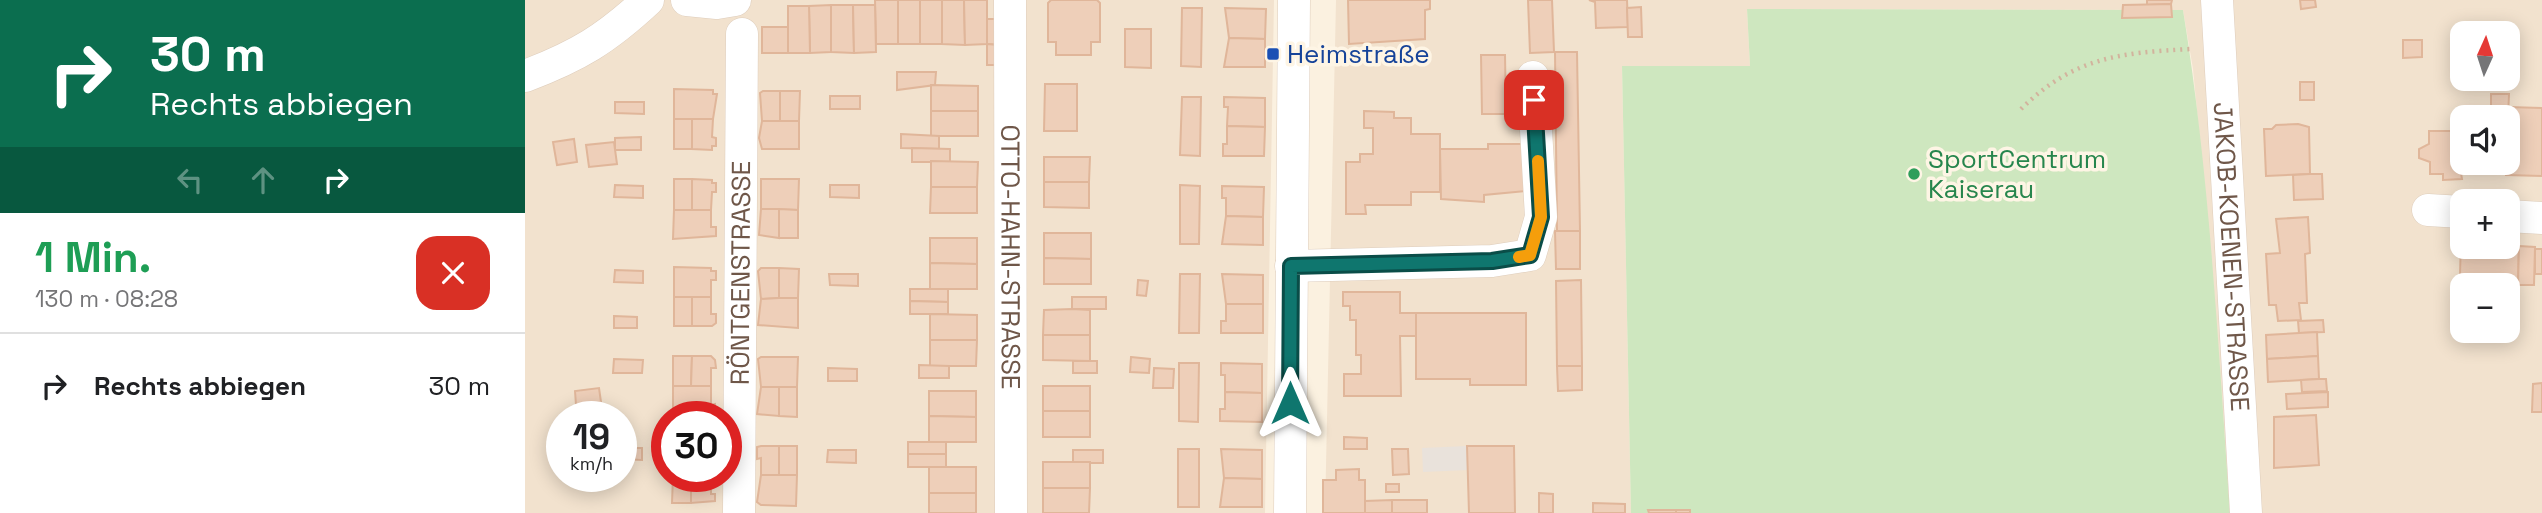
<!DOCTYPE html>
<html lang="de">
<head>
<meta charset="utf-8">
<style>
	:root { --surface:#fff; --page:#f6f6f6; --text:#202124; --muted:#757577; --line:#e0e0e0 }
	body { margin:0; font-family:"Space Grotesk",sans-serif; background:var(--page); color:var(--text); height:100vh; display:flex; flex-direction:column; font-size:26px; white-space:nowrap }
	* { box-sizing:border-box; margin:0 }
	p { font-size:23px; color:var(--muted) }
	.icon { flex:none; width:38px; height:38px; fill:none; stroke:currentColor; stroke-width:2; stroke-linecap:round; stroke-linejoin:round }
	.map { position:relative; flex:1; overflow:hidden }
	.side { display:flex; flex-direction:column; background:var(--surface); width:525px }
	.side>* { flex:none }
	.top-card { background:#0b6e4f; color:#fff; overflow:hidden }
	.needle { width:46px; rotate:3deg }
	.fabs { position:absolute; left:1925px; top:21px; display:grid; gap:14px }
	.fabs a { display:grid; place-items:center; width:70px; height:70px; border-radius:14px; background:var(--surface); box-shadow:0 4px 18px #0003; font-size:35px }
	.speed { position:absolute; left:21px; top:401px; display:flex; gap:14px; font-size:35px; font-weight:700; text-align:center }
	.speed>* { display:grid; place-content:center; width:91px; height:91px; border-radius:50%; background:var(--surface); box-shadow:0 4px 18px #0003; line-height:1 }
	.speed small { font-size:18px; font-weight:400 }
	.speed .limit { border:10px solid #d22; background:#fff; color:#111 }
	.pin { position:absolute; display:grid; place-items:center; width:60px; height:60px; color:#fff; margin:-30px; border-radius:14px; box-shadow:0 4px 10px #0006 }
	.me { position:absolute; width:77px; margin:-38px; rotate:0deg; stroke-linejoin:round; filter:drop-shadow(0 0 5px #0008) }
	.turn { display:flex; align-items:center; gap:24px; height:147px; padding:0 35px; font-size:32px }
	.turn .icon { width:91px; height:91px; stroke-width:2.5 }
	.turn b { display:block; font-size:49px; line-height:60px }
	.lanes { display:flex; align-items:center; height:66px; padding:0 35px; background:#0003; justify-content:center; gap:35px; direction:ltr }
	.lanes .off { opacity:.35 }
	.round { display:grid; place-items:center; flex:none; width:74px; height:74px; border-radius:21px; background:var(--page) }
	.summary { display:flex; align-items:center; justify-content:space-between; height:119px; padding:0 35px }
	h1 { font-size:42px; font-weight:600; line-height:52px; color:#1e9e55 }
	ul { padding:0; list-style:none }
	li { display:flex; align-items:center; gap:21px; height:105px; padding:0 35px; border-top:2px solid var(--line) }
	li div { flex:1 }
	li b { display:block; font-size:26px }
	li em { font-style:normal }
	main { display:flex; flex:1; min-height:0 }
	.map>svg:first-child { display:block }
	.residential { fill:#f2e2ce; fill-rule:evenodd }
	.industrial { fill:#e9e2db }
	.green { fill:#cee7bf }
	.building { fill:#eecfb9; stroke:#e0b69a; stroke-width:2 }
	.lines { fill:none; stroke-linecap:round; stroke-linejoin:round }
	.minor-casing { stroke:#decdbc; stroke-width:33 }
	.path { stroke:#d2b39d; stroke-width:4.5; stroke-dasharray:2 5; stroke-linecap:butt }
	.minor { stroke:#fff; stroke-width:32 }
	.route-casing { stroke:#0a4d48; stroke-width:18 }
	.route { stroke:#0f766e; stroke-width:12 }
	.slow { stroke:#f59e0b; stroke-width:12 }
	.transit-dot { fill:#1a4fb4; stroke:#fef5e5; stroke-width:2.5 }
	.leisure-dot { fill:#2e9e5b; stroke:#fef5e5; stroke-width:2.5 }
	.labels { text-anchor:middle; stroke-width:7; stroke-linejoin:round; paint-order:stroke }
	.transit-label { font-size:26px; fill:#164399; stroke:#fef5e5; text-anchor:start }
	.leisure-label { font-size:26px; fill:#27864d; stroke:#fef5e5; text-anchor:start }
	.street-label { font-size:26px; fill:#6f5749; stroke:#fef5e5 }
</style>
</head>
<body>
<main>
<section class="side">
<div class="top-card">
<div class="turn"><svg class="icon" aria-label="right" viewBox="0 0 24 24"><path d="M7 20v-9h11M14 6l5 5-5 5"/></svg><div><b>30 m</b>Rechts abbiegen</div></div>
<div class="lanes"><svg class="icon off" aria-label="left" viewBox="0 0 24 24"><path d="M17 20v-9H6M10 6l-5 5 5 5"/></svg><svg class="icon off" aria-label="ahead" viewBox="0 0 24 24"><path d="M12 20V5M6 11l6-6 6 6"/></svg><svg class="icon" aria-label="right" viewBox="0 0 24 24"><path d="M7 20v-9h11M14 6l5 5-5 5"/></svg></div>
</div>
<div class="summary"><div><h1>1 Min.</h1><p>130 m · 08:28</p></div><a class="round" style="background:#d93025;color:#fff"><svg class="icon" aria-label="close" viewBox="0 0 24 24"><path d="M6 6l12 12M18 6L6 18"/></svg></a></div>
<ul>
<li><svg class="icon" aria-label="right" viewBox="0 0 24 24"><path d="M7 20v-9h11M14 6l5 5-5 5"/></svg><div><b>Rechts abbiegen</b></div><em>30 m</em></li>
</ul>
</section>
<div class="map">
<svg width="2017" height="513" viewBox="0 0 2017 513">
	<rect width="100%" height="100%" fill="#fbf1e0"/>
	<g class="residential">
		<path d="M0,0H749L740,513H0ZM37,416H96V476H37ZM142,416H201V476H142Z"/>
		<path d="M811,0H2017V513H1705L1688,279L1668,69L1658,10L1222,9L1225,66L1097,67L1106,513H800ZM1937,33H1983V79H1937ZM1937,117H1983V163H1937ZM1937,201H1983V247H1937ZM1937,285H1983V331H1937Z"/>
	</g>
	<path class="industrial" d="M942,446L943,470L898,472L897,448Z"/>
	<path class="green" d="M1222,9L1658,10C1685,176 1693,345 1705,513H1106L1097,66H1225Z"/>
	<g class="building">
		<path d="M350,0H373V44H351Z"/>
		<rect x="373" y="0" width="22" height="44"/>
		<rect x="395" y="0" width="22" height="44"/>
		<path d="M417,0H439L440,45L417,44Z"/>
		<path d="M439,0H462V44L440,45Z"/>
		<path d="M526,0H572L575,3V42H566V55H531V42H523V3Z"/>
		<path d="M823,0H905V9L900,10V39L824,44Z"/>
		<path d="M1003,0H1027L1029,52L1005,53Z"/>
		<path d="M1064,0H1102L1103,27L1071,28L1070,2Z"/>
		<path d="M1622,0H1647L1646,4L1622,5Z"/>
		<path d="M1775,0H1790L1791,7L1776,9Z"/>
		<path d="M1646,4L1647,17L1597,18L1598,5Z"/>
		<path d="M306,5V52L285,53L284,6Z"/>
		<path d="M306,5H328L329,53L306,52Z"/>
		<path d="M328,5H350L351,52L329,53Z"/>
		<path d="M263,6H284L285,53H263Z"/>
		<path d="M1116,7L1117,37H1103L1102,8Z"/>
		<path d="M657,8H677L676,67L656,66Z"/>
		<path d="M700,8L741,9L740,39L704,38Z"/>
		<path d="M462,19H475L474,45L462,44Z"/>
		<rect x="237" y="27" width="26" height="26"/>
		<path d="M600,29H626V68L600,67Z"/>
		<path d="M704,38L740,39V67H699Z"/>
		<path d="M1878,40H1897V57L1878,58Z"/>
		<path d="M462,44L474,45V65H462Z"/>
		<path d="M1030,52H1052L1055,231H1032Z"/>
		<path d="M956,55H980L981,114H957Z"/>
		<path d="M372,72H411L410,85L372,90Z"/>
		<rect x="1775" y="82" width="14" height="18"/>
		<path d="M520,84H552V131H519Z"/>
		<path d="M406,85L453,86V111H406Z"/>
		<path d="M149,89L188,90V94H192L188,119H149Z"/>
		<path d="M238,91H255V121H237L235,93Z"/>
		<path d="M255,91H275L274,121H255Z"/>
		<path d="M1966,94H1984L1983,118L1966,117Z"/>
		<rect x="305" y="96" width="30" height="13"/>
		<path d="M657,97H676L675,156L655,155Z"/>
		<path d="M699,97L740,98V127L702,126L703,107H699Z"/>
		<path d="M90,102H119V114L90,113Z"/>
		<path d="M1983,107L2017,108V176L1981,175Z"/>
		<path d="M1966,109V117H1948V110Z"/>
		<rect x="406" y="111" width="47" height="25"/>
		<path d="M839,111L869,112V118H886V134H915V192H886V205H840L841,214H821V162H835V154H848V128H839Z"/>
		<rect x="149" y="119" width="18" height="30"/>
		<path d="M167,119H188L187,137L191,138V146H187V150L167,149Z"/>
		<path d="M237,121H274V149H237L234,138Z"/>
		<path d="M1773,124L1784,127L1785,174L1741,176L1739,129H1747L1751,125Z"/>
		<path d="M702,126L740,127L739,156H698V144H702Z"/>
		<path d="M1904,131H1937V163H1949L1950,173H1936L1937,179L1918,180V174H1905V162L1894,158V149L1904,144Z"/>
		<path d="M376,134L414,136V149L376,148Z"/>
		<path d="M116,137V150H90V138Z"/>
		<path d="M49,139L52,162L32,165L28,142Z"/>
		<path d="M89,142L92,164L64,167L61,145Z"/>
		<path d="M963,144H1001L1002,191L959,195V202L916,199L915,149H963Z"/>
		<path d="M387,148L425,149V162H387Z"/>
		<path d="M519,157H565L564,182H519Z"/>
		<path d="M406,161L453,162L452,187H406Z"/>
		<path d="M1785,174H1797L1798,199L1769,200L1768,175Z"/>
		<rect x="149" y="179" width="18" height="31"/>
		<path d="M167,179L187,180V183H191V192H187L186,210H167Z"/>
		<path d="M236,179H274L273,210L236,209Z"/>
		<path d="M519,182H564V208L519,207Z"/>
		<path d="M90,185L118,186V198L89,197Z"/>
		<path d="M305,185H334V198L305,197Z"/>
		<path d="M655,185L675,186L674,244H655Z"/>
		<path d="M697,186L739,187L738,217L701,216V198H697Z"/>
		<path d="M406,187H452V213H405Z"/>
		<path d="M236,209H254V238L234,235Z"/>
		<path d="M254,209L273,210V238H254Z"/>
		<path d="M149,210H186V227H191V236L148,239Z"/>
		<path d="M701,216L738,217V245L697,244Z"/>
		<path d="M1783,217L1785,253L1780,254L1782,303H1774L1776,320L1753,321L1751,305H1744L1741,254L1755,253L1751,219Z"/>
		<path d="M1030,231H1055V269H1031Z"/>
		<path d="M519,233H566V259L519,258Z"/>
		<path d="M1936,237L1937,247H1983V238H1994L1993,288L1954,285V277L1935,276Z"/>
		<path d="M405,238H452V264L405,263Z"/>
		<path d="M1994,246L2010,247L2009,285H1993Z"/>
		<rect x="2010" y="249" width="7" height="25"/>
		<path d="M519,258L566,259V284H519Z"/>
		<path d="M405,263L452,264V289H405Z"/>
		<path d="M149,267L186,268V271H191V280H186V297H149Z"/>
		<path d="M236,268H254V298L236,299L233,271Z"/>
		<path d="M254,268L274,269L273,298H254Z"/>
		<path d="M90,270L118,271V283L89,282Z"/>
		<path d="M304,274H333V286L305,285Z"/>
		<path d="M655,274H675L674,333H654Z"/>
		<path d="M697,274L738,275V304H701Z"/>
		<path d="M613,280L623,281L621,296L612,295Z"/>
		<path d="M1056,280L1057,366H1032L1031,281Z"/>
		<path d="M385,289H423V302L385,301Z"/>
		<path d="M818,292H875V313H891V336H875L876,396H819V374H836V355H831V320H825V306H818Z"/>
		<rect x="149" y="297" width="18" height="29"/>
		<path d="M167,297H186V314H191V323L187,326H167Z"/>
		<rect x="547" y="297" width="34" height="12"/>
		<path d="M254,298H273V328L233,325L236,299Z"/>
		<path d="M385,301L423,302V314H385Z"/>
		<path d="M701,304H738V333H696V321H701Z"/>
		<path d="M547,309L565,310V335H518L519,310Z"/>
		<path d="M891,313H1001V385H945V379H891Z"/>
		<path d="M405,314L452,315V340H405Z"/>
		<path d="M89,316L112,317V328H89Z"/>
		<path d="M1798,320L1799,332L1774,333L1773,321Z"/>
		<path d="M1792,332L1793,356L1742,359L1741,335Z"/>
		<path d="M518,335H565V361L518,360Z"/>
		<path d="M405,340H452L451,366H405Z"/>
		<path d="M148,356H167L166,386H148Z"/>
		<path d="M167,356H186L190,360L191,368H186V386H166Z"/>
		<path d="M1793,356L1794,379L1743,382L1742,359Z"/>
		<path d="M236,357H273L272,387H236L233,359Z"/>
		<path d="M606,357L625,359L624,373L605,372Z"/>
		<path d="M89,359L118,360L117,373H88Z"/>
		<rect x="548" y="361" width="24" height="12"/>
		<path d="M654,363H674L673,422L654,421Z"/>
		<path d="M696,363L737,364V393L700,392V375H696Z"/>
		<path d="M394,365L424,366V378H394Z"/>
		<path d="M1032,366H1057V390L1033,391Z"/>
		<path d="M303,368L332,369V381H303Z"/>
		<path d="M629,368L649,369L648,388H628Z"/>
		<path d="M1794,379H1801L1802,391L1777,392L1776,380Z"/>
		<path d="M2017,383V412H2007L2008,384Z"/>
		<path d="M148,386H186V405L190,404V412L148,414Z"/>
		<rect x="518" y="386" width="47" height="25"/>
		<path d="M236,387H254V416L232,414Z"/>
		<path d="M254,387H272V417L254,416Z"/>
		<path d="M74,388L76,402L51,405L50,391Z"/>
		<path d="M404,391H451V417L404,416Z"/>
		<path d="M700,392L737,393V422L695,421V409H700Z"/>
		<path d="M1803,392V407L1762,409L1761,394Z"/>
		<rect x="518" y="411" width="47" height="26"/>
		<path d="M1791,415L1794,465L1749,468V417Z"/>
		<path d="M404,416L451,417V442H404Z"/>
		<path d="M819,437L842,438V449H819Z"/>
		<rect x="383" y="442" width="38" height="12"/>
		<path d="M236,446H254V475H236V458L232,459V447Z"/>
		<rect x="254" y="446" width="18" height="29"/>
		<path d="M942,446H989L990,513H944Z"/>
		<path d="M96,448H117V460L96,459Z"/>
		<rect x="653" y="449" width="21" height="58"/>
		<path d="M696,449L737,450V479L699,478Z"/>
		<path d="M867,449H883L884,474L868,475Z"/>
		<path d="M303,450H331V463L302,462Z"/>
		<rect x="548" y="450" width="30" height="13"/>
		<rect x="383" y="454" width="38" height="13"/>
		<rect x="518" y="462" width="47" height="26"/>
		<rect x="404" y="467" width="47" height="26"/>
		<path d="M834,469V480H840V513H798V480H811V470Z"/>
		<path d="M236,475H272L271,506L236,505L232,502Z"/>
		<path d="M148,476H166V503H147Z"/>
		<path d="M166,476H186V494H190V501L166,503Z"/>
		<path d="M699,478L737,479V507H695Z"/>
		<rect x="861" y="484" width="13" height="8"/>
		<path d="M518,488H565L564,513H518Z"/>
		<rect x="404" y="493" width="47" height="20"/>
		<path d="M1014,493L1028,494V513H1014Z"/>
		<path d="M867,500V513H840V501Z"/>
		<rect x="867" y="500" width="35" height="13"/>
		<path d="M1068,503L1100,504V513H1068Z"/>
		<path d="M1123,510H1151V513H1124Z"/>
		<rect x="1151" y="510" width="14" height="3"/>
	</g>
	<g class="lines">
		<defs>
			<g id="minor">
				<path d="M162,0L192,3L210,0"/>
				<path id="s1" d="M485,0L486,513"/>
				<path id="s2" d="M1692,0L1721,513"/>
				<path d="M0,76C53,56 81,39 123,0"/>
				<path d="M1903,210L1937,212"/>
				<path d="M1983,216L2017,218"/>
				<path d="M766,266L967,261L1005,255L1016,217L1008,77"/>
				<path id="s3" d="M214,513L217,34"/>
				<path d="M765,513L769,0"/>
			</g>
		</defs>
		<use href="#minor" class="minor-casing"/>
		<path class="path" d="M1496,109C1549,57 1594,53 1665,49"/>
		<use href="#minor" class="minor"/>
	</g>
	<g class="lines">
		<defs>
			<path id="route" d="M765,403L766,266L967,261L1005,255L1016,217L1009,100"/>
		</defs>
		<use href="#route" class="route-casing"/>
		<use href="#route" class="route"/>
		<path class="slow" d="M994,257L1005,255L1016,217L1013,161"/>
	</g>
	<rect class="transit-dot" x="741" y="47" width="14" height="14" rx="3.5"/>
	<circle class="leisure-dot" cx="1389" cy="174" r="7"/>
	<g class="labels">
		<g class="transit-label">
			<text x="762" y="63">Heimstraße</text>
		</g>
		<g class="leisure-label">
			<text x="1403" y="168">SportCentrum<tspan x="1403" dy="30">Kaiserau</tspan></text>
		</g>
		<g class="street-label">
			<text dy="9" stroke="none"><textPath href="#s1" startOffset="257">OTTO-HAHN-STRASSE</textPath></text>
			<text dy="9" stroke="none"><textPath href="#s2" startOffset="257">JAKOB-KOENEN-STRASSE</textPath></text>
			<text dy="9" stroke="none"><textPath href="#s3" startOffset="240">RÖNTGENSTRASSE</textPath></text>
		</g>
	</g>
</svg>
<div class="fabs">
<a><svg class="needle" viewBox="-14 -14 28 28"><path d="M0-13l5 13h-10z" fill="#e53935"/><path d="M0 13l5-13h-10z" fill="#757577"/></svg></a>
<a><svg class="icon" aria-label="sound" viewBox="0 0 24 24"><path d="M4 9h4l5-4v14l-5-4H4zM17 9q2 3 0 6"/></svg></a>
<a>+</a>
<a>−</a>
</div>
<div class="speed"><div>19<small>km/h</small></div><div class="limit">30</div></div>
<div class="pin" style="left:1009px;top:100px;background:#d93025"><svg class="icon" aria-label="arrive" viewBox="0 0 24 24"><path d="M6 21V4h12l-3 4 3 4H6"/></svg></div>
<svg class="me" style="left:765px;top:403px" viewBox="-20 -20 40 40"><path d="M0-17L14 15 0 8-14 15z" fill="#0f766e" stroke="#fff" stroke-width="4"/></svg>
</div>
</main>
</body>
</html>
